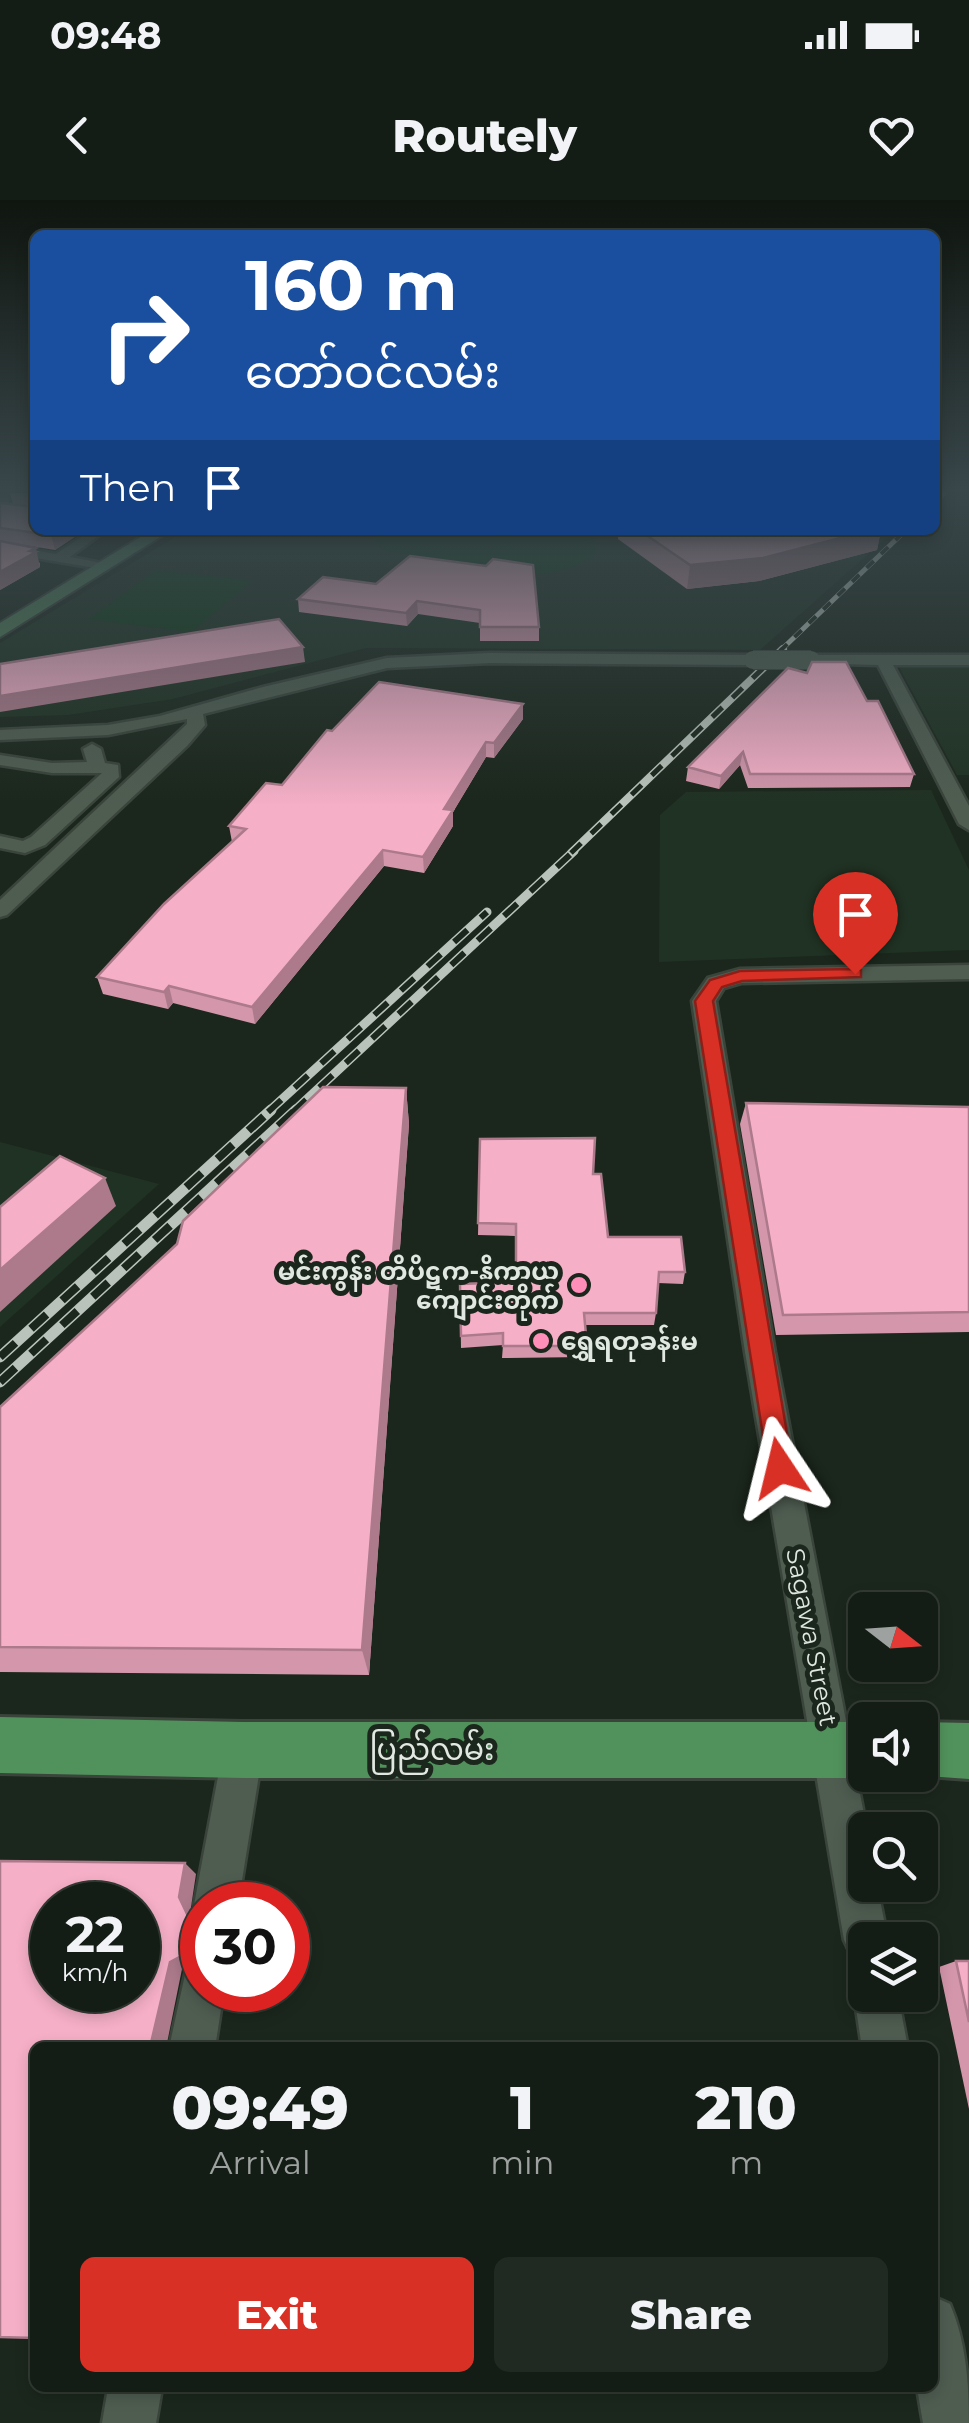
<!DOCTYPE html>
<html lang="en">
<head>
<meta charset="utf-8">
<style>
	:root { --surface:#141d15; --page:#212a22; --text:#f1f3f6; --muted:#9da2a0; --line:#333b34; --accent:#d93025 }
	body { margin:0; font-family:Montserrat,"Noto Sans Myanmar",sans-serif; background:var(--page); color:var(--text); height:100vh; display:flex; flex-direction:column; font-size:38px; white-space:nowrap }
	* { box-sizing:border-box; margin:0 }
	p { font-size:32px; color:var(--muted) }
	.icon { flex:none; width:55px; height:55px; fill:none; stroke:currentColor; stroke-width:2; stroke-linecap:round; stroke-linejoin:round }
	.map { position:relative; flex:1; overflow:hidden }
	.sheet { position:absolute; left:30px; top:1842px; width:908px; height:350px; display:flex; flex-direction:column; background:var(--surface); border-radius:15px; box-shadow:0 5px 15px #0003,0 0 0 2px var(--line) }
	.sheet>* { flex:none }
	.banner { position:absolute; left:30px; top:30px; width:910px; height:305px; border-radius:15px; box-shadow:0 5px 15px #0003,0 0 0 2px var(--line); background:#1a4fa0; color:#fff; overflow:hidden }
	.needle { width:65px; rotate:107deg }
	.controls { position:absolute; left:848px; top:1392px; display:grid; gap:20px }
	.controls a { display:grid; place-items:center; width:90px; height:90px; border-radius:15px; background:var(--surface); box-shadow:0 5px 15px #0003,0 0 0 2px var(--line); font-size:50px }
	.speed { position:absolute; left:30px; top:1682px; display:flex; gap:20px; font-size:50px; font-weight:700; text-align:center }
	.speed>* { display:grid; place-content:center; width:130px; height:130px; border-radius:50%; background:var(--surface); box-shadow:0 5px 15px #0003,0 0 0 2px var(--line); line-height:1 }
	.speed small { font-size:25px; font-weight:400 }
	.speed .limit { border:15px solid #d22; background:#fff; color:#111 }
	.pin { position:absolute; display:grid; place-items:center; width:85px; height:85px; color:#fff; margin:-102px -42px; border-radius:50% 50% 50% 0; rotate:-45deg; box-shadow:0 0 10px #0007 }
	.pin .icon { rotate:45deg }
	.me { position:absolute; width:110px; margin:-55px; rotate:350deg; stroke-linejoin:round; filter:drop-shadow(0 0 8px #0008) }
	.turn { display:flex; align-items:center; gap:35px; height:210px; padding:0 50px; font-size:45px }
	.turn .icon { width:130px; height:130px; stroke-width:2.5 }
	.turn b { display:block; font-size:70px; line-height:85px }
	.then { display:flex; align-items:center; height:95px; padding:0 50px; background:#0003; gap:20px; font-size:38px }
	.eta { display:flex; justify-content:space-evenly; align-items:center; height:170px; text-align:center }
	.eta b { font-size:60px; font-weight:800; line-height:70px }
	.primary-button { display:flex; gap:20px; margin-top:auto; padding:20px 50px }
	.primary-button a { flex:1; height:115px; border-radius:15px; background:var(--accent); color:#fff; font-size:40px; font-weight:800; line-height:115px; text-align:center }
	.primary-button a+a { background:var(--page); color:var(--text) }
	.status { display:flex; justify-content:space-between; align-items:center; height:70px; padding:0 50px; background:var(--surface); direction:ltr }
	.status svg { height:28px; fill:currentColor }
	header { display:flex; justify-content:space-between; align-items:center; height:130px; padding:0 50px; background:var(--surface); font-size:45px; font-weight:800 }
	.map>svg:first-child { display:block }
	.built { fill:#203223 }
	.green { fill:#113a1a }
	.lines { fill:none; stroke-linecap:round; stroke-linejoin:round }
	.minor-casing { stroke:#3a443b; stroke-width:5 }
	.major-casing { stroke:#3a443b; stroke-width:4 }
	.highway-casing { stroke:#3a443b; stroke-width:6 }
	.minor { fill:#4f5d51; fill-rule:evenodd }
	.major { fill:#507d58; fill-rule:evenodd }
	.highway { fill:#51925c; fill-rule:evenodd }
	.rail-far3-casing { stroke:#bac3bb; stroke-width:5 }
	.rail-far2-casing { stroke:#bac3bb; stroke-width:8 }
	.rail-far1-casing { stroke:#bac3bb; stroke-width:9 }
	.rail-casing { stroke:#bac3bb; stroke-width:11 }
	.rail-far3 { stroke:#1b271c; stroke-width:4; stroke-dasharray:10; stroke-linecap:butt }
	.rail-far2 { stroke:#1b271c; stroke-width:5; stroke-dasharray:14; stroke-linecap:butt }
	.rail-far1 { stroke:#1b271c; stroke-width:6; stroke-dasharray:18; stroke-linecap:butt }
	.rail { stroke:#1b271c; stroke-width:8; stroke-dasharray:21; stroke-linecap:butt }
	.minor-bridge-casing { stroke:#3a443b; stroke-width:20; stroke-linecap:butt }
	.minor-bridge { stroke:#4f5d51; stroke-width:18 }
	.wall { fill:#d396ab }
	.shaded-wall { fill:#ac7a8b }
	.building { fill:#f5afc7; stroke:#ac7a8b; stroke-width:2.5; fill-rule:evenodd }
	.route { fill:#d93025; stroke:#8d1f18; stroke-width:2.5 }
	.poi-dot { fill:#ff8eb9; stroke:#1b271c; stroke-width:4 }
	.labels { text-anchor:middle; stroke-width:10; stroke-linejoin:round; paint-order:stroke }
	.poi-label { font-size:25px; font-weight:bold; fill:#e0e8e1; stroke:#1b271c; text-anchor:end }
	.street-label { font-size:25px; fill:#e0e8e1; stroke:#1b271c }
	.near-street-label { font-size:30px; fill:#e0e8e1; stroke:#1b271c }
</style>
</head>
<body>
<div class="status"><b>09:48</b><svg viewBox="0 0 49 12"><path d="M0 12V9h3v3zM5 12V6h3v6zM10 12V3h3v9zM15 12V0h3v12zM26 1h20v11H26zM47 4h2v5h-2z"/></svg></div>
<header><svg class="icon" aria-label="back" viewBox="0 0 24 24"><path d="M15 5l-7 7 7 7"/></svg>Routely<svg class="icon" aria-label="heart" viewBox="0 0 24 24"><path d="M12 20l-8-8c-3-5 5-10 8-4 3-6 11-1 8 4z"/></svg></header>
<div class="map">
<svg width="969" height="2223" viewBox="0 0 969 2223">
	<rect width="100%" height="100%" fill="#1b271c"/>
	<g class="built">
		<path d="M187,330H895L760,450L366,448L173,499L68,515L0,517V443Z"/>
		<path d="M898,465H969V575H957Z"/>
		<path d="M931,590L969,670V750L659,762L660,615L686,592Z"/>
		<path d="M0,942L159,984L0,1127Z"/>
	</g>
	<g class="green">
		<path d="M380,330H569L583,332L595,342V355L572,368L544,374L391,352L377,347L374,337Z"/>
		<path d="M156,370L252,381L191,432L89,419Z"/>
	</g>
	<g class="lines">
		<defs>
			<g id="minor">
				<path d="M0,297L8,299L10,307L35,310V318L0,313Z"/>
				<path d="M92,330H106L70,357L107,364V370L0,352V344L56,354Z"/>
				<path d="M490,453L753,455L761,460L753,465L490,463L387,468L203,514L205,525L187,546L7,715L0,717V700L187,524V519L108,535L0,540V530L108,525L160,516L263,487L387,458Z"/>
				<path d="M811,455H969V465H893L969,606V630L959,624L878,465L805,463V457Z"/>
				<path d="M92,544L101,549L105,563L118,565L119,577L45,645L25,653L0,648V636L23,641L31,637L102,573H52L0,565V555L52,563L87,562L83,549Z"/>
				<path d="M969,765V779L741,783L724,788L716,801L775,1152L867,1630L865,1685H877L888,1740H865V1761L851,1755L844,1740L745,1152L692,801L708,778L740,769Z"/>
				<path d="M243,1530L257,1536L263,1550L238,1705H202V1721L194,1705L223,1550L229,1536Z"/>
				<path d="M202,1764V1790H224L215,1848H169L186,1770Z"/>
				<path d="M865,1777V1795H898L908,1848H862L854,1795L860,1779Z"/>
				<path d="M932,2096L950,2104C966,2142 969,2182 969,2223H923L917,2188H932Z"/>
				<path d="M108,2188H162L156,2223H102Z"/>
			</g>
			<path id="major" d="M152,330H171L0,437V423Z"/>
			<g id="highway">
				<path d="M0,1517L243,1522H865V1575H872L865,1578H243L0,1573Z"/>
				<path d="M920,1522L969,1523V1579L913,1575H920Z"/>
			</g>
		</defs>
		<use href="#minor" class="minor-casing"/>
		<use href="#major" class="major-casing"/>
		<use href="#highway" class="highway-casing"/>
		<use href="#minor" class="minor"/>
		<use href="#major" class="major"/>
		<use href="#highway" class="highway"/>
		<defs>
			<g id="rail-far3">
				<path d="M935,302L944,293"/>
				<path d="M780,451L906,330"/>
			</g>
			<path id="rail-far2" d="M571,653L783,449"/>
			<g id="rail-far1">
				<path d="M268,912L487,712"/>
				<path d="M293,912L574,651"/>
			</g>
			<g id="rail">
				<path d="M0,1157L271,910"/>
				<path d="M0,1182L296,910"/>
			</g>
		</defs>
		<use href="#rail-far3" class="rail-far3-casing"/>
		<use href="#rail-far2" class="rail-far2-casing"/>
		<use href="#rail-far1" class="rail-far1-casing"/>
		<use href="#rail" class="rail-casing"/>
		<use href="#rail-far3" class="rail-far3"/>
		<use href="#rail-far2" class="rail-far2"/>
		<use href="#rail-far1" class="rail-far1"/>
		<use href="#rail" class="rail"/>
		<defs>
			<path id="minor-bridge" d="M753,460H811"/>
		</defs>
		<use href="#minor-bridge" class="minor-bridge-casing"/>
		<use href="#minor-bridge" class="minor-bridge"/>
	</g>
	<g class="wall">
		<path d="M10,293H35V330H85L55,350L12,343L40,363V367L0,390V303L31,306L13,304Z"/>
		<path d="M619,330H881L877,350L759,381L687,389L618,339Z"/>
		<path d="M410,356L539,427V441H480V423L418,414L407,426L299,412L298,399L376,384Z"/>
		<path d="M867,501L914,574L910,587L748,588L740,565L719,589L686,581L688,567Z"/>
		<path d="M523,519L494,558L486,557L453,612V626L424,673L384,666L255,824L173,803L168,809L103,794L97,777L232,642L229,626L282,585L332,531Z"/>
		<path d="M406,888L409,924L369,1475L0,1472V1207L177,1044Z"/>
		<path d="M746,903L969,907V1132L776,1135L740,924Z"/>
		<path d="M480,939L593,974L608,1037L685,1072L683,1084L658,1083L656,1113L654,1125H585L587,1146L585,1157L502,1158L503,1145L461,1148L460,1084L516,1082L515,1036L478,1035Z"/>
		<path d="M956,1761H969V1909L939,1767Z"/>
	</g>
	<g class="shaded-wall">
		<path d="M60,330H85L55,350L51,335Z"/>
		<path d="M871,330H881L877,350L759,381L687,389L690,365Z"/>
		<path d="M36,348L40,367L0,390V372Z"/>
		<path d="M417,401L418,414L407,426L406,413Z"/>
		<path d="M303,447L305,462L0,512V496Z"/>
		<path d="M523,504V519L494,558V543Z"/>
		<path d="M486,542V557L453,612V626L424,673L423,657L444,609Z"/>
		<path d="M743,552L740,565L719,589L721,576Z"/>
		<path d="M383,650L384,666L255,824L252,807Z"/>
		<path d="M169,786L173,803L168,809L164,792Z"/>
		<path d="M406,888L409,924L369,1475L362,1450Z"/>
		<path d="M105,978L116,1006L0,1112V1070Z"/>
		<path d="M185,1663L196,1674L191,1707L196,1718L202,1723V1732L197,1762L182,1769L166,1848H155L151,1843L170,1762L187,1714L179,1697Z"/>
	</g>
	<g class="building">
		<path d="M33,293H35V330H60L51,335L0,328V303L34,307Z"/>
		<path d="M639,330H871L763,358L690,365Z"/>
		<path d="M0,341L36,348L30,351L36,352L0,372Z"/>
		<path d="M410,356L486,366L493,359L533,365L539,427H480V410L417,401L406,413L298,399L323,377L376,384Z"/>
		<path d="M279,419L303,447L0,496V464Z"/>
		<path d="M812,462H846L867,501H878L914,574H750L743,552L721,576L688,567L788,468L807,473Z"/>
		<path d="M379,482L523,504L494,543L486,542L444,609L453,610L423,657L383,650L252,807L169,786L164,792L97,777L164,704L246,629L229,626L266,583L282,585L327,530L332,531Z"/>
		<path d="M323,887L406,888L362,1450L0,1447V1207L177,1044L183,1021Z"/>
		<path d="M746,903L969,907V1112L783,1115Z"/>
		<path d="M595,938L593,974H601L608,1037H681L685,1072H659L656,1113H584L587,1146H503V1133L461,1136L460,1084L516,1082V1024L478,1023L480,939Z"/>
		<path d="M60,956L105,978L0,1070V1007Z"/>
		<path d="M0,1661L185,1663L179,1697L187,1714L192,1715L185,1754L170,1762L151,1843L155,1848H35V2138L0,2137ZM52,1705H138V1790H52Z"/>
		<path d="M956,1761H969V1822Z"/>
	</g>
	<linearGradient id="sky" x2="0" y2="1"><stop stop-color="#0f150f"/><stop offset="0.48" stop-color="#39474b"/><stop offset="1" stop-color="#39474b" stop-opacity="0"/></linearGradient>
	<rect width="969" height="605" fill="url(#sky)"/>
	<path class="route" d="M855,769L861,770V777L742,781L722,787L713,801L793,1268L789,1276L780,1279L771,1276L768,1268L695,801L710,780L740,771Z"/>
	<g class="poi-dot">
		<circle cx="579" cy="1085" r="10"/>
		<circle cx="541" cy="1141" r="10"/>
	</g>
	<g class="labels">
		<g class="poi-label">
			<text x="559" y="1080">မင်းကွန်း တိပိဋက-နိကာယ<tspan x="559" dy="29">ကျောင်းတိုက်</tspan></text>
			<text x="561" y="1150" text-anchor="start">ရွှေရတုခန်းမ</text>
		</g>
		<g class="street-label">
			<text transform="translate(812 1437) rotate(79)" y="9">Sagawa Street</text>
		</g>
		<g class="near-street-label">
			<text x="432" y="1560">ပြည်လမ်း</text>
		</g>
	</g>
</svg>
<div class="controls">
<a><svg class="needle" viewBox="-14 -14 28 28"><path d="M0-13l5 13h-10z" fill="#e53935"/><path d="M0 13l5-13h-10z" fill="#9da2a0"/></svg></a>
<a><svg class="icon" aria-label="sound" viewBox="0 0 24 24"><path d="M4 9h4l5-4v14l-5-4H4zM17 9q2 3 0 6"/></svg></a>
<a><svg class="icon" aria-label="search" viewBox="0 0 24 24"><circle cx="10" cy="10" r="6"/><path d="M15 15l6 6"/></svg></a>
<a><svg class="icon" aria-label="layers" viewBox="0 0 24 24"><path d="M12 4l9 5-9 5-9-5zM3 14l9 5 9-5"/></svg></a>
</div>
<div class="speed"><div>22<small>km/h</small></div><div class="limit">30</div></div>
<div class="pin" style="left:855px;top:774px;background:#d93025"><svg class="icon" aria-label="arrive" viewBox="0 0 24 24"><path d="M6 21V4h12l-3 4 3 4H6"/></svg></div>
<svg class="me" style="left:780px;top:1268px" viewBox="-20 -20 40 40"><path d="M0-17L14 15 0 8-14 15z" fill="#d93025" stroke="#fff" stroke-width="4"/></svg>
<div class="banner">
<div class="turn"><svg class="icon" aria-label="right" viewBox="0 0 24 24"><path d="M7 20v-9h11M14 6l5 5-5 5"/></svg><div><b>160 m</b>တော်ဝင်လမ်း</div></div>
<div class="then">Then<svg class="icon" aria-label="arrive" viewBox="0 0 24 24"><path d="M6 21V4h12l-3 4 3 4H6"/></svg></div>
</div>
<section class="sheet">
<div class="eta">
<div><b>09:49</b><p>Arrival</p></div>
<div><b>1</b><p>min</p></div>
<div><b>210</b><p>m</p></div>
</div>
<div class="primary-button"><a>Exit</a><a>Share</a></div>
</section>
</div>
</body>
</html>
